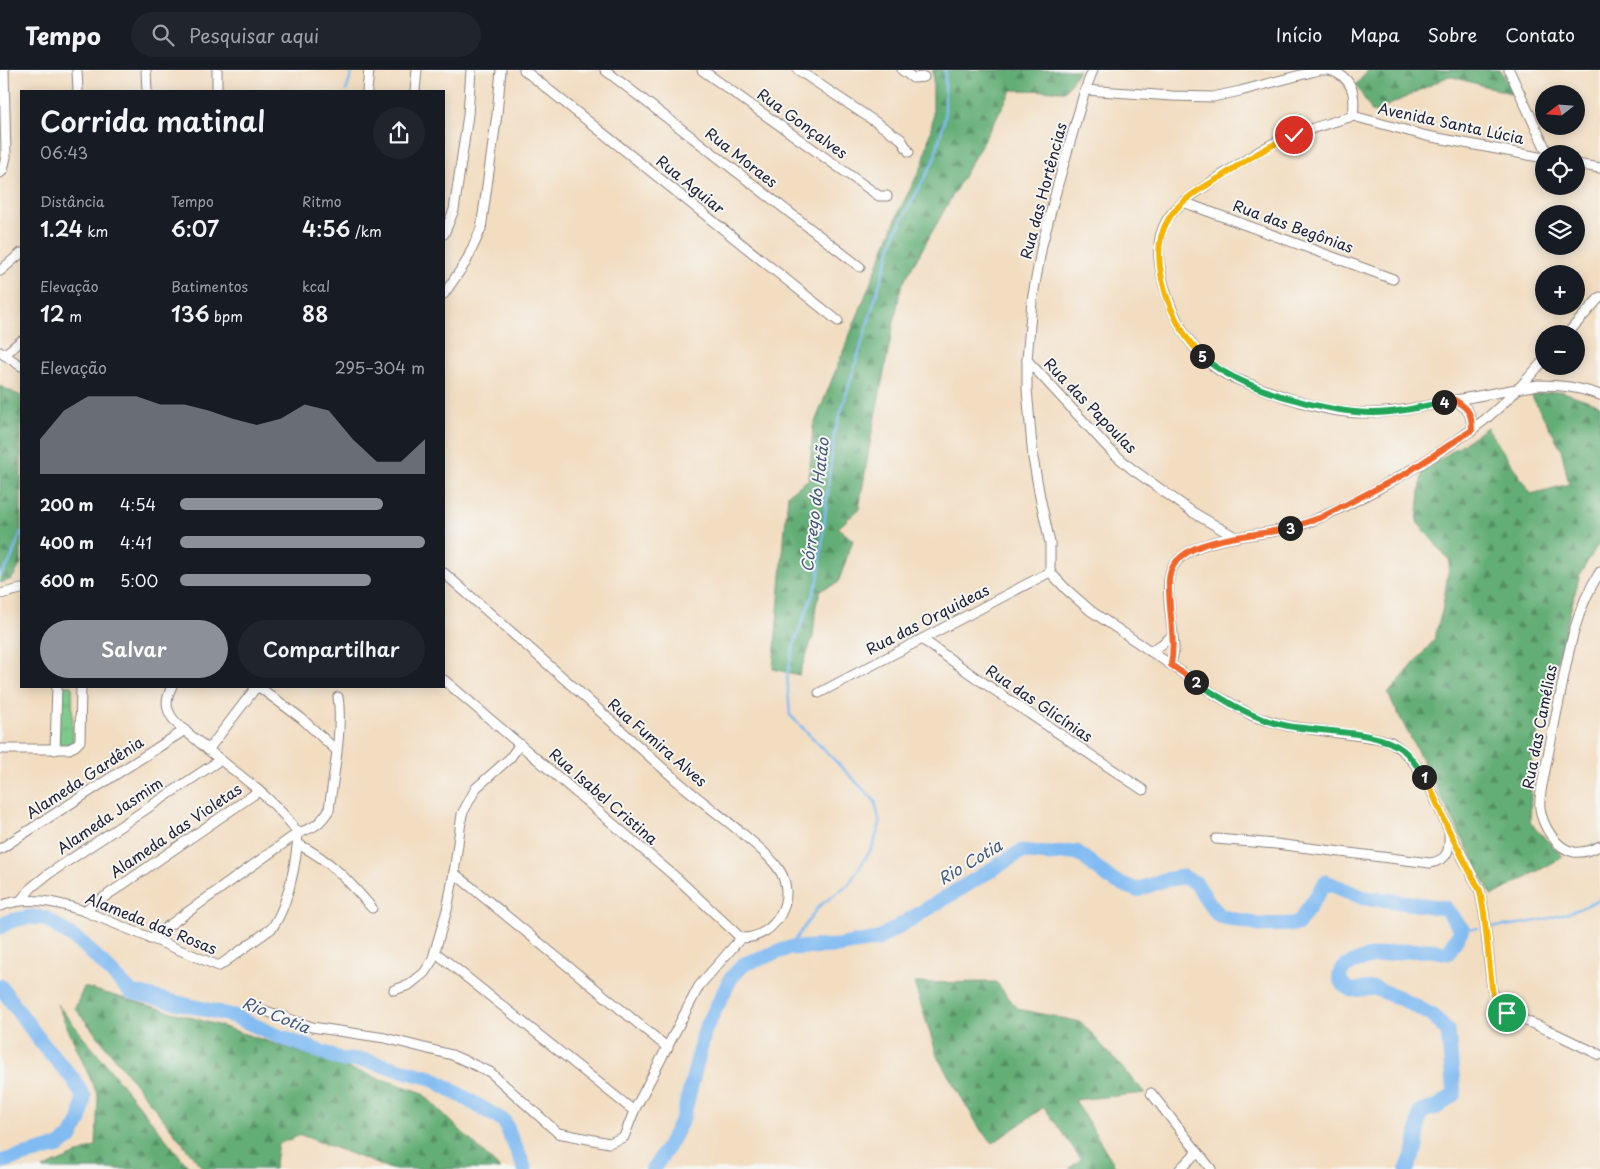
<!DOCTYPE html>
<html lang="pt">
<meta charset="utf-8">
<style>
:root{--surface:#171b24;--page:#20242c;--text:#f1f3f6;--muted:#9ea1a6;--line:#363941;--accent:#8c9099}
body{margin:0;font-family:"Playpen Sans",sans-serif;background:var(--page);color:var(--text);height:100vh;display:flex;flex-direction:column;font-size:19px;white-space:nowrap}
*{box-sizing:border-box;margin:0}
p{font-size:16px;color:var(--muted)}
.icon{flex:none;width:28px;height:28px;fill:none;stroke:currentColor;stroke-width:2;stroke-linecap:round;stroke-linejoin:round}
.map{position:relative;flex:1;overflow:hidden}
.details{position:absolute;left:20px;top:20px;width:425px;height:598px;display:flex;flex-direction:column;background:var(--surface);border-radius:0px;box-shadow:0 2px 12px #0003}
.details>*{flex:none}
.needle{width:32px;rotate:253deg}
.controls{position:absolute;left:1535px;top:15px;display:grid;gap:10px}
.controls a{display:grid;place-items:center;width:50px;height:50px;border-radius:50%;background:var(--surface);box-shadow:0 2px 12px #0003;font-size:25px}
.pin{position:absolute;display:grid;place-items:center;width:42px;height:42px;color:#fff;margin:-21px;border:2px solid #fff;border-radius:50%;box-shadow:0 1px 5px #0007}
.km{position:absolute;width:25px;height:25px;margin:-12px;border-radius:50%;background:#222;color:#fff;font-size:14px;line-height:25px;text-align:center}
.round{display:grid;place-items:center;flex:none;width:52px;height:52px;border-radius:26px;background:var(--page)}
.head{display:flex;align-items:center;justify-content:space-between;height:85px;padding:0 20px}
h1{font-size:28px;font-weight:600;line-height:38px}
.figures{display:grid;grid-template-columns:repeat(3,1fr);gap:8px;height:85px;padding:5px 20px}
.figures div{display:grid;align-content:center}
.figures b{font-size:21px;font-weight:600}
.figures small{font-size:14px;font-weight:400}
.figures p{font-size:14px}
.chart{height:140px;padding:10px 20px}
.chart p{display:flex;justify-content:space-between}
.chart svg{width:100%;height:90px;margin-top:5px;fill:var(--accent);opacity:.7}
.cta{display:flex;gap:10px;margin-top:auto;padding:10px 20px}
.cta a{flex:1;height:58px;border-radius:30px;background:var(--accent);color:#fff;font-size:20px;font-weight:600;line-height:58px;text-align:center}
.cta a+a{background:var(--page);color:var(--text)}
ul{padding:0 20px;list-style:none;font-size:16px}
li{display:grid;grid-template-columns:80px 60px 1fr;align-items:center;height:38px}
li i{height:12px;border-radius:6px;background:var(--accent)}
header{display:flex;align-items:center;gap:30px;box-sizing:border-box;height:70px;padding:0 25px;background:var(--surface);border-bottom:1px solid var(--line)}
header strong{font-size:24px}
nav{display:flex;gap:28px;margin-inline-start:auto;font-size:18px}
.search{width:350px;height:45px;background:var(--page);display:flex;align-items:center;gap:12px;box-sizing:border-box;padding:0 18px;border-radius:28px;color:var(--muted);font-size:19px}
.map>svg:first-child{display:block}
.forest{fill:url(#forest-firs);stroke:#436858}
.park{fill:url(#park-tufts);stroke:#4e7662}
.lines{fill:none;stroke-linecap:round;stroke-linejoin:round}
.stream{stroke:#81bbf2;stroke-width:2.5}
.river{stroke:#81bbf2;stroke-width:15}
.minor-casing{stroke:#8a807e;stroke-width:11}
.minor{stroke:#fff;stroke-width:9}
.split-1-casing{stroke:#fff;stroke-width:10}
.split-2-casing{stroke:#fff;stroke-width:10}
.split-3-casing{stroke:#fff;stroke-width:10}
.split-4-casing{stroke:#fff;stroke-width:10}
.split-5-casing{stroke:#fff;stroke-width:10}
.split-6-casing{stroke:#fff;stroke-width:10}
.split-1{stroke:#f5b400;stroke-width:6}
.split-2{stroke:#22a559;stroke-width:6}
.split-3{stroke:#f0652b;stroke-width:6}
.split-4{stroke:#f0652b;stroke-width:6}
.split-5{stroke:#22a559;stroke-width:6}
.split-6{stroke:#f5b400;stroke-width:6}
.labels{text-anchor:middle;stroke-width:4;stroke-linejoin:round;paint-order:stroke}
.street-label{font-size:15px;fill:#22223b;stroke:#f6f6f2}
.water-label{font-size:16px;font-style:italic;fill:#43587b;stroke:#f6f6f2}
</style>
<header>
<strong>Tempo</strong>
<div class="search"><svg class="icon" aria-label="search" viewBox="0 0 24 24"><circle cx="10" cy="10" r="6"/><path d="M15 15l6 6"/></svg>Pesquisar aqui</div>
<nav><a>Início</a><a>Mapa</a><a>Sobre</a><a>Contato</a></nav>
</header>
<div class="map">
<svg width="1600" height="1099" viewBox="0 0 1600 1099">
<defs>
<pattern id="forest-firs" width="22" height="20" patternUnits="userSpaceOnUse" patternTransform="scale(1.25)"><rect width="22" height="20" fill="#64ae76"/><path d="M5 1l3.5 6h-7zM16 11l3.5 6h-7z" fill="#528d62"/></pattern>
<pattern id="park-tufts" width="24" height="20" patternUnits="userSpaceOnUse" patternTransform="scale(1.25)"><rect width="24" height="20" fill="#7bca8a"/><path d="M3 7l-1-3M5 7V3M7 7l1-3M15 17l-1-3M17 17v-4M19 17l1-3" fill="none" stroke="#6aad78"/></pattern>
</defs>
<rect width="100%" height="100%" fill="#f6f6f2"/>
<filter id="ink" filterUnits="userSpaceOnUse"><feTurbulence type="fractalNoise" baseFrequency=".02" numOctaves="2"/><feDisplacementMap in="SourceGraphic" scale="10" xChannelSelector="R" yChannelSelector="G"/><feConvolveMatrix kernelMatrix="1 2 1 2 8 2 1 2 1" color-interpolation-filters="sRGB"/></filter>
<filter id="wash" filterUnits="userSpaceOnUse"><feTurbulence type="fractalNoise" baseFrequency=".0096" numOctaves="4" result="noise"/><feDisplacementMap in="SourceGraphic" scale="20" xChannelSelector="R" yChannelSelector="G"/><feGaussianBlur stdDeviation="1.12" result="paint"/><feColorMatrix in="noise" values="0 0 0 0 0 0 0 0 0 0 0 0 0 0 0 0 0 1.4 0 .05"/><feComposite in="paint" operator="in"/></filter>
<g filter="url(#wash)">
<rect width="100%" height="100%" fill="#f2ddc1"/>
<g class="forest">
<polygon points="933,0 1079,0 1065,21 1012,20 901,217 870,373 859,439 838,458 853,470 838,513 821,520 816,535 813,567 799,605 773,599 788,424 809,409 813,357 900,139 923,94 933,49"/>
<polygon points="1368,0 1500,0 1517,25 1449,6 1373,43 1356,15"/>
<polygon points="0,316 21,326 21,494 12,509 0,513"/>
<polygon points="1561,321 1600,335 1600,471 1580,504 1532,686 1530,752 1563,787 1492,826 1388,624 1434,570 1442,541 1450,491 1417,452 1422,402 1487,357 1531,424 1569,414 1561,378 1531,325"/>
<polygon points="996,912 1018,939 1081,952 1145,1023 1075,1030 1117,1099 1069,1099 1081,1089 1044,1037 993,1073 982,1062 938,988 914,913"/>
<polygon points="84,917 221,956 421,1022 500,1099 391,1099 301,1065 278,1074 274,1099 203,1099 75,938"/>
<polygon points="57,934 190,1099 42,1099 96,1076 98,1026"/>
</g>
<polygon class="park" points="60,616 72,616 73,674 59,676"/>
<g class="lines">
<g class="stream">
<polyline points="346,21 353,0"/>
<polyline points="0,505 9,494 21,462"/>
<path d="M 1493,857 C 1529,854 1568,847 1600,829"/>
<polyline points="1462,859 1478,858"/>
<polyline points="789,878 819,836 849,814 873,776 880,754 875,731 790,645 787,606 794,574 818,511 834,364 896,161 934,90 945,47 945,0"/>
</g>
<g class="river">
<polyline points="0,857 10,851 30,847 45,848 83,874 131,922 234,946 273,964 343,990 363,990 431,1008 504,1051 525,1099"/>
<polyline points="0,916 41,972 74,1010 84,1028 80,1050 70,1068 59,1076 0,1092"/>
<path d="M 653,1099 L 666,1080 L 683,1048 L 705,960 L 731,908 L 744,894 L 789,878 L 837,876 L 878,869 L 1022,781 L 1047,784 L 1077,782 L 1112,810 L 1137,820 L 1164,810 L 1183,807 L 1196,813 L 1207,830 L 1219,846 L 1259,855 L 1298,854 L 1326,812 L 1364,828 L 1387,830 L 1445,838 L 1462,859 L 1448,883 C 1442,882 1435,880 1429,880 C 1415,879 1324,887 1342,913 C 1343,916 1349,918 1351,920 L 1375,918 L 1402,929 L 1433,946 L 1448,962 L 1454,1024 L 1437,1037 L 1420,1042 L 1416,1077 L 1407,1099"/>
</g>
</g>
</g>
<g filter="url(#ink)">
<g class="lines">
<g class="minor-casing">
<g id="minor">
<polyline points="77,0 78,21"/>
<polyline points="146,0 147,21"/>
<polyline points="217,0 217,21"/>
<polyline points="524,0 838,251"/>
<polyline points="605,0 860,197"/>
<polyline points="702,0 879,126 887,126"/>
<polyline points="798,0 901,69 909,82"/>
<polyline points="902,0 913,8 924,7"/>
<polyline points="1093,0 1085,20 1058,114 1042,175 1032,231 1027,290 1027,319 1033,388 1040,427 1050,473 1050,502 1066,519 1091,541 1214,624 1255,647 1288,656 1376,668 1391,672 1403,681 1416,695 1429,715 1449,761 1480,821 1484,843 1492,919 1496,933 1507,943 1548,960 1600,985"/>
<path d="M 1330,0 C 1353,8 1356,24 1353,46"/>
<polyline points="1509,0 1548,84"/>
<polyline points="1085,20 1172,26 1213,27 1240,21 1319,0 1330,0"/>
<polyline points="367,21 369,0"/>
<polyline points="415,21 417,0"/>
<path d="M 1353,46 C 1326,54 1300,61 1274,73 C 1253,84 1233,98 1213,111 C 1197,122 1178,133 1167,150 C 1155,170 1158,190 1163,212 C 1172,248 1192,285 1225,304 C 1239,311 1255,316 1271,322 C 1290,329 1312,336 1332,340 C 1376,348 1414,338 1456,330 C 1483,325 1510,320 1538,315 C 1561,315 1578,317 1600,325"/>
<polyline points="1353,46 1427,66 1544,88"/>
<polyline points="1576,94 1600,98"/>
<polyline points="0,103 3,100 6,87 4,0"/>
<polyline points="1183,132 1393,209"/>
<polyline points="444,164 454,140 468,45 471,0"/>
<polyline points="0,201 21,183"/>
<polyline points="444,224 466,192 481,159 497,44 501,0"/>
<polyline points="1567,264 1600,227"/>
<polyline points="0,282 21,296"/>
<polyline points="4,285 21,271"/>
<polyline points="1027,290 1111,381 1132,399 1194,443 1235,467"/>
<path d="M 1455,330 C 1469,339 1472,344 1472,361"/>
<path d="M 1600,502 C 1576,538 1569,579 1561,621 C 1555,652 1548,684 1542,715 C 1541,722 1539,731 1540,738 C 1542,755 1556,779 1574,782 C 1584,783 1591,780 1600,776"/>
<path d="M 444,503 C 488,542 533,581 577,620 C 610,650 642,680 675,709 C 697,728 721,746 743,764 C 755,774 769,785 778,798 C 799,827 776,869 741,868"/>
<polyline points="0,524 21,519"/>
<polyline points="922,569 975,607 1143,720"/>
<polyline points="1150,581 1161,575 1172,566"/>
<path d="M 1171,595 C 1172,590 1173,585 1174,580 C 1174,559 1163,515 1172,498 C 1191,464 1265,467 1298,456 C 1325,447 1349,434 1374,421 C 1407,403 1440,383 1470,361 C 1498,341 1522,316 1544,290"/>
<polyline points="444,610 679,810 741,868"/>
<path d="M 172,616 C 168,625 165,633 169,642 C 174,654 189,664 199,672 C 232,701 273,726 298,763"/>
<polyline points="819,623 1050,502"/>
<polyline points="0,679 69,679 75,676 80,671 81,616"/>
<polyline points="55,680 57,616"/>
<polyline points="208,680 254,620 259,617 301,648 336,680"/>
<path d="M 1216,769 L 1276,774 L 1430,793 C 1447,790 1450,782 1449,765"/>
<path d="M 298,774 C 331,791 348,810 372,838"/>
<polyline points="0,779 185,660"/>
<polyline points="454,803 668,978"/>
<polyline points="21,830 32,817 47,805 220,690"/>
<path d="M 0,836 C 28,825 56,832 84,841 L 219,896 L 272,858 C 288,836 297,790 298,763"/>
<polyline points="84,841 259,721"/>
<path d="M 150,869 L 298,763 C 315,757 319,755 329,740 C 333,707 343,658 338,627"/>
<polyline points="435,882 634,1041"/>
<polyline points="394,920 409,915 424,903 432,891 447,840 454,803 462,744 476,718 510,688 520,674"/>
<polyline points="257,938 312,957 385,968 452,985 490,1002 558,1063 609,1073 624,1067 634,1041 699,916 741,868"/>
<polyline points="1151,1023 1211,1099"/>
<polyline points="1180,1099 1197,1082"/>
</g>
</g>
<use href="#minor" class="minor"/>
</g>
</g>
<g class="lines" filter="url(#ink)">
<g class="split-1-casing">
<polyline id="split-1" points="1424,707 1429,715 1449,761 1480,821 1484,843 1493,927 1496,933 1507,943"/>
</g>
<g class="split-2-casing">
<path id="split-2" d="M 1196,612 C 1225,631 1254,650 1288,656 C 1320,662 1378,660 1403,680 C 1412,687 1418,698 1424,707"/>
</g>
<g class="split-3-casing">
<path id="split-3" d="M 1196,612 L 1171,595 C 1176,567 1168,539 1169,511 C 1170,465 1258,467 1290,458"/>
</g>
<g class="split-4-casing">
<path id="split-4" d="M 1290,458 L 1322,447 L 1405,404 L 1472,360 C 1472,344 1469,339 1455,330 L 1444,332"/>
</g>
<g class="split-5-casing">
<path id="split-5" d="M 1202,286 C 1235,318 1328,343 1373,343 C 1397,343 1421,337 1444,332"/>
</g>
<g class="split-6-casing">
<path id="split-6" d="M 1202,286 C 1196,279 1190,273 1185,265 C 1166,236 1148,182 1168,150 C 1179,130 1202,118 1221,107 C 1244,91 1268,76 1294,65"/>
</g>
<use href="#split-1" class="split-1"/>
<use href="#split-2" class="split-2"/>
<use href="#split-3" class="split-3"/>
<use href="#split-4" class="split-4"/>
<use href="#split-5" class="split-5"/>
<use href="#split-6" class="split-6"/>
</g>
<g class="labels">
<g class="street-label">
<text transform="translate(802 54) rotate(36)" y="5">Rua Gonçalves</text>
<text transform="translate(1451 54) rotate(12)" y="5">Avenida Santa Lúcia</text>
<text transform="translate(741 88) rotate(38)" y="5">Rua Moraes</text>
<text transform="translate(690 115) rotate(39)" y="5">Rua Aguiar</text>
<text transform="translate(1044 121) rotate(-75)" y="5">Rua das Hortências</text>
<text transform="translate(1293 157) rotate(20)" y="5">Rua das Begônias</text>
<text transform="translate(1090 336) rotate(46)" y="5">Rua das Papoulas</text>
<text transform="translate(928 550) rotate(-27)" y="5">Rua das Orquideas</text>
<text transform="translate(1039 634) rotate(34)" y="5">Rua das Glicínias</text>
<text transform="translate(1540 657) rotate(-79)" y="5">Rua das Camélias</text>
<text transform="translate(657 673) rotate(41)" y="5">Rua Fumira Alves</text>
<text transform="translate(85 708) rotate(-33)" y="5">Alameda Gardênia</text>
<text transform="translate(603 727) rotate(41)" y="5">Rua Isabel Cristina</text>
<text transform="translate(110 746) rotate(-34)" y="5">Alameda Jasmim</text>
<text transform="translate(176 761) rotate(-34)" y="5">Alameda das Violetas</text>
<text transform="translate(151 854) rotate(22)" y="5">Alameda das Rosas</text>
</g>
<g class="water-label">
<text transform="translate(815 435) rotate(-83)" y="6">Córrego do Hatão</text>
<text transform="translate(970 792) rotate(-31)" y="6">Rio Cotia</text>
<text transform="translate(276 945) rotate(22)" y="6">Rio Cotia</text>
</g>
</g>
</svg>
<div class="controls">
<a><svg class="needle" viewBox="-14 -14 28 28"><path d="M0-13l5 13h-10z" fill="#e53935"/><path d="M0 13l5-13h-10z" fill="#9ea1a6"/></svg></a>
<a><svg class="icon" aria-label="locate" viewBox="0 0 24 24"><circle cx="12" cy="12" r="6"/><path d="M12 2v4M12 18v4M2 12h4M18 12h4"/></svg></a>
<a><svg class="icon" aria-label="layers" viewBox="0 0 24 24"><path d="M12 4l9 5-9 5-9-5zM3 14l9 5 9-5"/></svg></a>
<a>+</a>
<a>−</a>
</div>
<div class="pin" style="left:1507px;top:943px;background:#1e9e55"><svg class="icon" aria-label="arrive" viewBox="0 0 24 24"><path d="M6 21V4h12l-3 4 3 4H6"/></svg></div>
<div class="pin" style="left:1294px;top:65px;background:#d93025"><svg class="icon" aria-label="check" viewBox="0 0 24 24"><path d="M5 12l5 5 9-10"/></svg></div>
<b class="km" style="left:1424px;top:707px">1</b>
<b class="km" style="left:1196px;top:612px">2</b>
<b class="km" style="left:1290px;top:458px">3</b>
<b class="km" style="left:1444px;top:332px">4</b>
<b class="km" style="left:1202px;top:286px">5</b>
<section class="details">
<div class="head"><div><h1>Corrida matinal</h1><p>06:43</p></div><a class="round"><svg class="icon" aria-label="share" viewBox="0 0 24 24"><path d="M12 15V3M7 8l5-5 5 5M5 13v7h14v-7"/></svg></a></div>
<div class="figures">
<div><p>Distância</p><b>1.24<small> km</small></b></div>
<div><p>Tempo</p><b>6:07</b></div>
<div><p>Ritmo</p><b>4:56<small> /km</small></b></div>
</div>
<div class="figures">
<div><p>Elevação</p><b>12<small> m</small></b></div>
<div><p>Batimentos</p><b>136<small> bpm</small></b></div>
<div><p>kcal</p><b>88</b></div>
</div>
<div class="chart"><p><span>Elevação</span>295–304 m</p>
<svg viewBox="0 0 160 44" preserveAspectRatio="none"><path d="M0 44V27L10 13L20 6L30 6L40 6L50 10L60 10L70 13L80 17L90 20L100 17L110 10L120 13L130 27L140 38L150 38L160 27V44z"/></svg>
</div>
<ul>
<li><b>200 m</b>4:54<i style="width:83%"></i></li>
<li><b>400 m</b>4:41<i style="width:100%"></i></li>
<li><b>600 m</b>5:00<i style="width:78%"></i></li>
</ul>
<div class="cta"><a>Salvar</a><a>Compartilhar</a></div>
</section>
</div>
